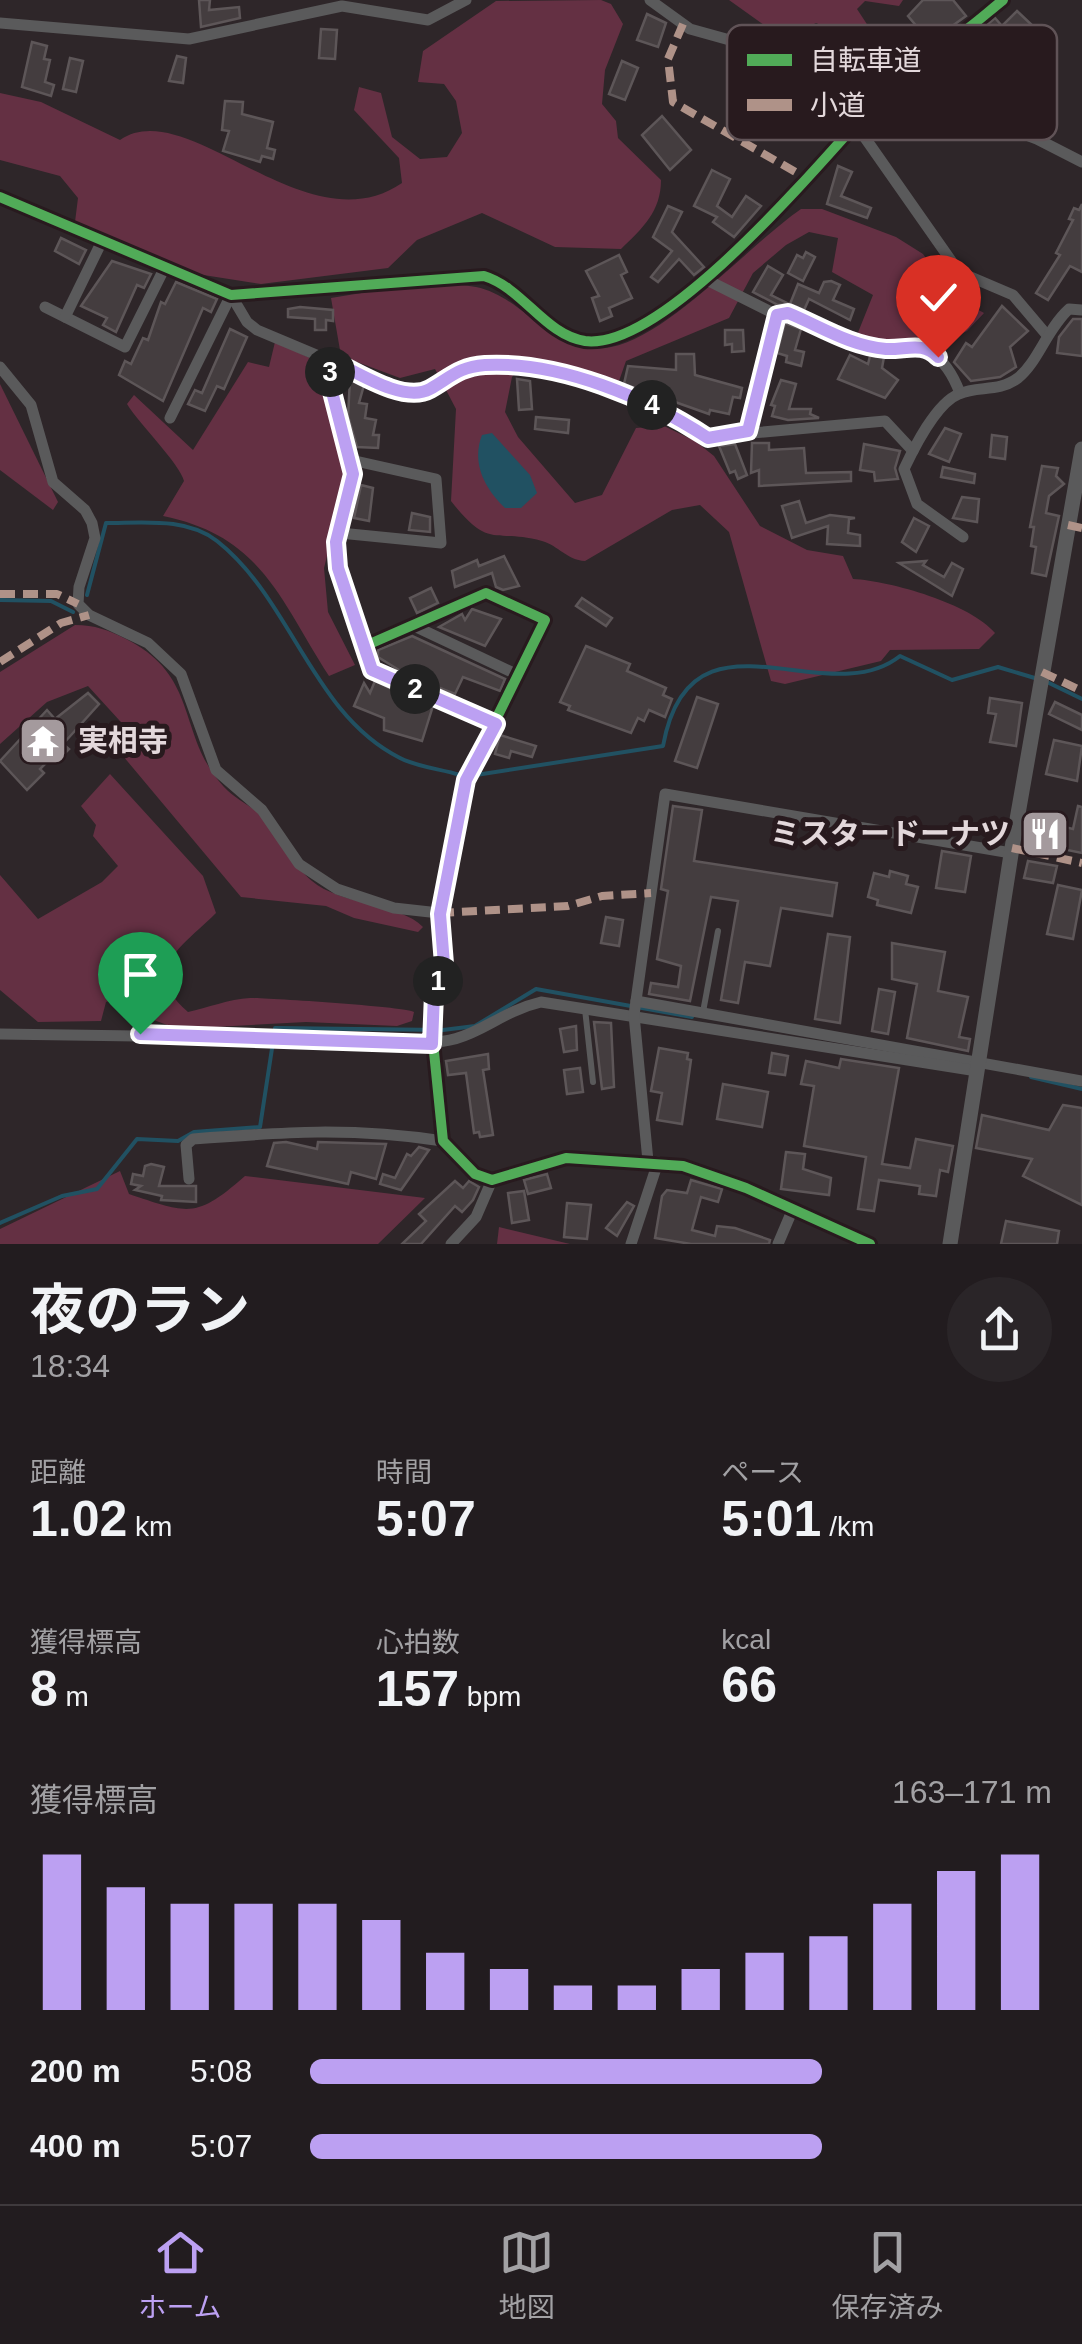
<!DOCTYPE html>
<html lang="ja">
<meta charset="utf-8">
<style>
:root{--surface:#221c1f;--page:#2a2528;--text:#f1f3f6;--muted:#a2a1a4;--line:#3f3a3d;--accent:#bca0f2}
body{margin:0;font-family:Helvetica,"Noto Sans JP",sans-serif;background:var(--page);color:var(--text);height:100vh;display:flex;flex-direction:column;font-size:38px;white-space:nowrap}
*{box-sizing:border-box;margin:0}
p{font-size:32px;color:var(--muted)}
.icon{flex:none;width:55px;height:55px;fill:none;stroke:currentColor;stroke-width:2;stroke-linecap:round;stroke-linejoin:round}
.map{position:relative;height:1244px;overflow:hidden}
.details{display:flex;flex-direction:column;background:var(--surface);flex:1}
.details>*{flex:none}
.pin{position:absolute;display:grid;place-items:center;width:85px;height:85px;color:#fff;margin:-102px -42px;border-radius:50% 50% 50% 0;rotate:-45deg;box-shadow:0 0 10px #0007}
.pin .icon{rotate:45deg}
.km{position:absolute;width:50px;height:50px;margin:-25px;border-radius:50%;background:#222;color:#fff;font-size:28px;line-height:50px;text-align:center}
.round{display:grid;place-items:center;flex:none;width:105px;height:105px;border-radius:52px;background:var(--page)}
.headline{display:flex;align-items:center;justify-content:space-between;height:170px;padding:0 30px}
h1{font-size:55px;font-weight:700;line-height:75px}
.figures{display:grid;grid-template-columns:repeat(3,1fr);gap:15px;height:170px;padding:10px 30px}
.figures div{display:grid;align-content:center}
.figures b{font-size:50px;font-weight:700}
.figures small{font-size:28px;font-weight:400}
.figures p{font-size:28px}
.chart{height:280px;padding:20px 30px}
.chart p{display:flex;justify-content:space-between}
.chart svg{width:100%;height:180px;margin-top:10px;stroke:var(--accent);stroke-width:6}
ul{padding:0 30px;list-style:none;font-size:32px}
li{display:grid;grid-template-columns:160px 120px 1fr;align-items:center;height:75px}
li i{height:25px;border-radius:12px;background:var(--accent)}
.tab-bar{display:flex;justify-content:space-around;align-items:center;height:140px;border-top:2px solid var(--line);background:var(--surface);font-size:28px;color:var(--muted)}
.tab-bar a{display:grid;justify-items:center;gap:5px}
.tab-bar .current{color:var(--accent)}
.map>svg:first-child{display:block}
.green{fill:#643043}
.water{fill:#215162}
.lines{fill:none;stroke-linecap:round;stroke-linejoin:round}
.stream{stroke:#215162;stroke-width:4}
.building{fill:#443d3f;stroke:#5d5658;stroke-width:2.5}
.service{stroke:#5a5a5b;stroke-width:6}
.minor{stroke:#5a5a5b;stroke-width:11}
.tertiary{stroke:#5a5a5b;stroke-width:15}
.quiet{stroke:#af9288;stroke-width:8;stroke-dasharray:15 8;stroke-linecap:butt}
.cycleway-casing{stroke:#281a1e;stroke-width:16}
.cycleway{stroke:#51ab58;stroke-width:10}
.route-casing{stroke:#fff;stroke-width:20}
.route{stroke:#bca0f2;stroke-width:12}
.labels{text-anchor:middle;stroke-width:10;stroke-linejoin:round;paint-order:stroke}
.poi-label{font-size:30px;font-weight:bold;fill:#e3d8db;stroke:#281a1e;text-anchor:start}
.key{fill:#281a1e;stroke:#605357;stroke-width:2.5}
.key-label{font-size:28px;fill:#e3d8db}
</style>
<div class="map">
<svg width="1082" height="1244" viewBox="0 0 1082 1244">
<rect width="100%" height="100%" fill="#2e2629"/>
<g class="green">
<path d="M 601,0 L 611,4 L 623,24 L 605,70 L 602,104 L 616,121 L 618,138 L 661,180 C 661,211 643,228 621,249 L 555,247 L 482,213 L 417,240 L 388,268 L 261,284 L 197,274 L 75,222 L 78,198 L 60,176 L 0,160 L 0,93 L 41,102 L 120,140 C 188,93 306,249 402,183 L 399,158 L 354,110 L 359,87 L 381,93 L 392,137 L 420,159 L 447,157 L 462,133 L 456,101 L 444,84 L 418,82 L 423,51 L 496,1 Z"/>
<polygon points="729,0 903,0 899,6 865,1 857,9 878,41 866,44 816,23 790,36 764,25"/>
<path d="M 801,209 L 822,209 L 896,237 L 923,254 L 952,295 L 984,313 L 967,331 L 938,345 L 878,342 L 857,335 L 873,295 L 832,272 L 838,238 L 809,232 L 786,245 L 753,273 L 729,318 L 626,361 L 619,381 L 527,359 L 512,377 L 505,412 L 518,437 L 575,503 L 602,495 L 636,428 L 664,426 L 695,441 L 714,456 L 760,526 L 807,550 L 843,556 L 853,579 C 891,581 971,604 995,633 L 979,649 L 890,650 L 881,661 L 785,684 L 771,681 L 729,532 L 700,505 L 672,510 L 585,561 C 567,560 559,546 542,541 C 495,528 490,551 451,501 L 456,409 L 435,369 L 400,378 L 341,356 L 331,298 C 378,291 429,279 476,287 C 526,297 554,359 611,347 C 669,336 749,245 801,209 Z"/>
<path d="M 275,342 L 321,363 L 346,481 L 324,568 L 328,612 L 355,665 L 329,676 C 280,600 262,536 163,516 L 184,481 C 180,464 140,425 127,404 L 134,395 L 193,450 L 248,362 L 269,367 Z"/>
<polygon points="0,384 58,502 53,510 0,470"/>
<path d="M 75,625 C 95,625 108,630 126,639 C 201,677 176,735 224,787 C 236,800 254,807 266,819 C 283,837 293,866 312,881 C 340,905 400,903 423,927 L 418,932 L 354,918 L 326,906 L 241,897 L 123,756 L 130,732 L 88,686 L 47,702 L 0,744 L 0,672 Z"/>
<path d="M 110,774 L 203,876 L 216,913 C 183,946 139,970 188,1012 C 207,1008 229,999 250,998 C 269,998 407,1007 414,1012 L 412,1021 L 397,1026 L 306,1022 L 178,1029 L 151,1019 L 126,995 L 106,1002 L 101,1021 L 38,1022 L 0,990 L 0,875 L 38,919 L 102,882 L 118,866 L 93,836 L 96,825 L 81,806 Z"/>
<path d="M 120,1171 L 129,1194 C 189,1214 196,1219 245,1176 L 425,1198 L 378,1244 L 0,1244 L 0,1229 Z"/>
<polygon points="499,1227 570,1244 497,1244"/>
</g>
<path class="water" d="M 492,433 L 530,475 L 537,493 L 521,508 L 505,508 C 485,489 471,463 482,435 Z"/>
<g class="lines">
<g class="stream">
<path d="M 87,595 L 106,523 C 142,523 187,517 217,541 C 292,600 312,714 400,758 C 417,767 441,769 460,775"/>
<polyline points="0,600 51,601 73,612"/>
<polyline points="1047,682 1082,699"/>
<path d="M 476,775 L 663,746 C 690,596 826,715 900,656 L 952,680 L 998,667 L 1038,679"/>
<polyline points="275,1033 275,1028 443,1030 475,1026 536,989 692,1017"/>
<polyline points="1031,1077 1082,1089"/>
<polyline points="0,1223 62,1196 97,1189 137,1139 178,1141 194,1132 260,1127 273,1042"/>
</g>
</g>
<g class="building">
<polygon points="199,0 210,0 209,10 239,7 240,18 201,27"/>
<polygon points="923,0 953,0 966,16 930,42 908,16"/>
<polygon points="1017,11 1034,27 1020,41 1032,54 1003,81 986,62 976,73 972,69 958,86 983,101 979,107 952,93 949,96 924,76 918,85 909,81 918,69 962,46 995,18 1002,26"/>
<polygon points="647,14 666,23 658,47 637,40"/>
<polygon points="321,29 337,30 335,59 319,58"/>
<polygon points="32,42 47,46 44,59 50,60 45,82 54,85 51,96 22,87"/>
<polygon points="177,56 186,58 183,83 169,81"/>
<polygon points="70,58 83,61 76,92 63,89"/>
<polygon points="622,61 638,68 625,100 609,94"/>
<polygon points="225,101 243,102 242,114 273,122 267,148 275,150 273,159 262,156 260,162 223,151 229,131 222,130"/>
<polygon points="662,116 691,150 670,170 642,135"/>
<polygon points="838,166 852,172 841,196 871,208 867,218 827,204"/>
<polygon points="712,170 730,179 717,206 732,217 746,196 761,206 734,237 713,222 717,217 694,206"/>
<polygon points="1082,204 1082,272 1070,266 1048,300 1036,293 1060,255 1056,253 1073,220 1069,219 1074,208 1079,210"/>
<polygon points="668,206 682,212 672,232 704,267 694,275 679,259 658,282 651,277 672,251 653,237"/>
<polygon points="61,238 86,250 79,264 55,251"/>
<polygon points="806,252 815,257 803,281 788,273 797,255 803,258"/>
<polygon points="619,255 627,272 621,275 632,298 609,308 612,316 600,321 592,298 599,296 586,271"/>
<polygon points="112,261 151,274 144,288 137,285 116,332 103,325 107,318 81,306"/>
<polygon points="768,266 783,275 771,295 789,304 778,305 753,292"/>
<polygon points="831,281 840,285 833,300 854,309 850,320 809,299 804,310 790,304 798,284 819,293 824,282"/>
<polygon points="176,282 217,299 211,312 203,308 163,401 119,375 125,361 131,364 143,338 148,340 161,302 165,304"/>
<polygon points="1002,306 1028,331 1010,347 1016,367 1000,377 971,381 954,362 966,343 972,347"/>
<polygon points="300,307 333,310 333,321 326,320 326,330 315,330 315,319 288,317 288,309"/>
<polygon points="1073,319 1082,319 1082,356 1057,353 1059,337"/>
<polygon points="785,323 801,329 795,350 804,352 801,366 786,362 787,356 777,353"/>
<polygon points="230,329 247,337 224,389 217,386 205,411 188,404 195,390 202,393"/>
<polygon points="725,330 743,330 744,351 732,352 732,344 725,345"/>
<polygon points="676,354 694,354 695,375 742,388 740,398 733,397 729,414 710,410 709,414 624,384 628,366 676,370"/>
<polygon points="850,355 868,364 870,356 884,357 882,368 898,380 885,398 838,379"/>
<polygon points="350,379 364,385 359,403 367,404 365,418 376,420 373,435 379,435 378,448 357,447 348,416"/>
<polygon points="517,379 530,381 532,409 519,410"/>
<polygon points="781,380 796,384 789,409 811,409 810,414 819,418 788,420 772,416 775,406 771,405"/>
<polygon points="536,417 569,420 568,433 535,429"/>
<polygon points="945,428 961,434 949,462 929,454"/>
<polygon points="992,435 1007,437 1005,459 990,457"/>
<polygon points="752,443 769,443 769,450 804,448 806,473 851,472 851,481 759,486 759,470 751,473"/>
<polygon points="735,444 747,475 738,479 735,471 730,473 719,446"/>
<polygon points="864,444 900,451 895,468 898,479 875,481 874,472 860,470"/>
<polygon points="1042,466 1058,468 1056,476 1064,484 1049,496 1046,513 1059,516 1046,576 1032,573 1036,547 1031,546 1034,527 1030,527"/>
<polygon points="943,467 975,474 974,483 941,477"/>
<polygon points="361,485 373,488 369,521 354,518"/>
<polygon points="962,497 979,499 977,522 953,518"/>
<polygon points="799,501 806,523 830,515 855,518 849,519 848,533 860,535 860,546 827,544 828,526 792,538 782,506"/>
<polygon points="412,513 430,517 430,532 409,530"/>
<polygon points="914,518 929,526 916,552 902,542"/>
<polygon points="504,556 519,586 503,590 496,587 492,573 455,587 452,571 477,560 479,566"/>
<polygon points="926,561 923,565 944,577 952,563 963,569 952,596 899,563"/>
<polygon points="431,588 438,603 417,613 410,598"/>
<polygon points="582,598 612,618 606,626 576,606"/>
<polygon points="472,609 501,619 485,646 439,627 462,614 465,620"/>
<polygon points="412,636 505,679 500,691 463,677 455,694 407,675 378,657 378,650"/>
<polygon points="586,646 630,664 627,671 666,688 663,695 672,699 665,717 649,710 644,721 638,718 631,733 568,710 570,706 560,702"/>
<polygon points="375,681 432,709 422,741 384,730 384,718 354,706 364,683 370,693"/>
<polygon points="88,693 99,704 63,744 69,749 58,760 53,756 40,769 44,773 27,790 0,761 47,710 55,719"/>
<polygon points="697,697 718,704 697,768 675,761"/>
<polygon points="990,698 1022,703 1016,746 990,742 996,714 988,713"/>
<polygon points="1055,702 1082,715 1082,730 1049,714"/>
<polygon points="500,735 536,746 532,757 511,751 509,758 495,754"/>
<polygon points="1054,740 1082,746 1077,781 1046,774"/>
<polygon points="673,806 702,810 694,861 837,883 832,916 781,908 770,966 745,962 738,1003 721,1000 738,901 711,897 690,1001 649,994 651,983 678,987 681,966 657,959 668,891 661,889"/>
<polygon points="1078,806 1082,807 1082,853 1034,843 1039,821 1073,829"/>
<polygon points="942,851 971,856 965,892 936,888"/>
<polygon points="1028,861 1057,866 1053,883 1024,878"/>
<polygon points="890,871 908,876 906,884 918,887 911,913 877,905 878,900 868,897 874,873 889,877"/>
<polygon points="1058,885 1082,890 1073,939 1047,934"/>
<polygon points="606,917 623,920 619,946 601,943"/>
<polygon points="828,934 850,937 840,1023 815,1019"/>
<polygon points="892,943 945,952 938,991 968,997 959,1037 970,1039 968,1051 907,1038 917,984 892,979"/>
<polygon points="879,989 895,992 888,1034 872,1031"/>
<polygon points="594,1022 611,1023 614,1087 602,1089"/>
<polygon points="576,1026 577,1050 564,1052 560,1029"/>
<polygon points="659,1048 688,1053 687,1059 691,1060 682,1124 657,1120 662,1093 651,1091"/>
<polygon points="772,1053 788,1056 785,1075 769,1073"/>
<polygon points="488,1054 489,1069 483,1070 493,1135 480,1137 479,1132 474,1133 466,1073 448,1075 446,1061"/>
<polygon points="841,1059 899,1068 882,1164 910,1168 916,1139 953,1146 948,1172 940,1170 936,1196 919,1194 920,1186 879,1180 874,1211 858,1209 866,1157 804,1146 814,1086 801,1084 806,1061 839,1068"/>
<polygon points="580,1068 583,1092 567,1094 564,1070"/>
<polygon points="723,1084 768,1092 762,1127 717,1119"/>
<polygon points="1063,1105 1082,1108 1082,1205 1023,1176 1032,1159 976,1148 982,1115 1049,1130"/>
<polygon points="286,1142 317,1149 318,1142 386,1144 376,1179 351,1172 348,1184 267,1166 274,1143"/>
<polygon points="419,1147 429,1150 401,1190 380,1184 383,1174 395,1178 407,1154 411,1156"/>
<polygon points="786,1152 805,1154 803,1169 831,1178 829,1195 781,1189"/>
<polygon points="151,1164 164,1167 159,1186 196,1186 196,1202 161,1200 162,1196 135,1190 141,1186 131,1184 133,1174 143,1176 145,1166"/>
<polygon points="547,1174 551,1188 528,1194 524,1180"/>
<polygon points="691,1180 722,1189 718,1202 701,1197 692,1230 715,1236 717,1226 735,1228 770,1240 769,1244 691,1244 655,1238 662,1196 667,1190 687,1193"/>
<polygon points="455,1181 463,1188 469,1181 479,1187 473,1200 462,1212 455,1206 421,1244 402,1244 426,1221 419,1214"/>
<polygon points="524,1191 529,1220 512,1223 508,1193"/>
<polygon points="627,1202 634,1206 617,1236 606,1228"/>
<polygon points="567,1203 591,1205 587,1239 564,1237"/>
<polygon points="1006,1221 1059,1231 1057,1244 1001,1244"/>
</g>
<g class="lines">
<g class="service">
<polyline points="585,1009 593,1082"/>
<polyline points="703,1012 718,931"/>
</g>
<g class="minor">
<polyline points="650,0 690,29 892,85 1037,139 1082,162"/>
<polyline points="0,23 189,39 342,6 428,20 466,0"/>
<polyline points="856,125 959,272 1013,295 1046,334"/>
<path d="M 0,197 L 231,295 L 484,276 C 523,288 545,335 585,341 C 672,352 849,127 909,65 C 918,56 931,53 942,46 C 964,34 983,16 1003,0"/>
<polyline points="703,278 777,315 748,431"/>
<polyline points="231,295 247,322 257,330 395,388 429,390 445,375 488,365 583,379 634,401 662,407 708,437 885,421 913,451"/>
<polyline points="45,307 125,347 166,265"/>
<path d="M 777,315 L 788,313 C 810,322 830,335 852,342 C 903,360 934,326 960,393"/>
<polyline points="65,317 103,239"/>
<polyline points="329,359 331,388 351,460"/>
<polyline points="0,367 31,405 53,482 85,510 92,523 95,538 79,587 78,604 89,615 148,643 181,674 216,770 262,810 299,864 337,889 394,908 439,913"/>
<polyline points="170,418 231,295"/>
<path d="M 340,533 L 352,492 L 351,460 L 436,479 L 441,543 L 340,533 C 324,565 353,616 365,646"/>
<path d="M 963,537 L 917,504 L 904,469 C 914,448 936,403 959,394 C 978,385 998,393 1018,378 C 1038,362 1047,329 1069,309 L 1082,310"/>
<polyline points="412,625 518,675"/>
<polyline points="497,724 372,670 365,646 486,593 545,620 466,780 439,913 444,964 431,1022 443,1141 475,1174 492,1180 566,1158 683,1166 746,1188 870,1244"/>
<polyline points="636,1001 1082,1081"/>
<path d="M 0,1034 L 406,1040 C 472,1051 487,1015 541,1002 L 977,1071"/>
<polyline points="648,1161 634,1015 665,794 1011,853"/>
<path d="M 189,1179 L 186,1145 L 193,1139 C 284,1132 351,1127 443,1141"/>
<polyline points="451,1244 476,1217 492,1180"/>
<polyline points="631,1244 658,1162"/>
<polyline points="778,1244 792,1211"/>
</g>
<polyline class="tertiary" points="950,1244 1012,848 1082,449"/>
<g class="quiet">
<polyline points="683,24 668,59 673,102 806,178"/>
<polyline points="1068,525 1082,528"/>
<polyline points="0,594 57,594 78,604"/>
<polyline points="0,662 61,623 89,615"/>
<polyline points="1042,672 1082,691"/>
<polyline points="1012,848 1082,863"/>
<polyline points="439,913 568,906 602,896 651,893"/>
</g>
<g class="cycleway-casing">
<g id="cycleway">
<path d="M 0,197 L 231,295 L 484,276 C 523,288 545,335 585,341 C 672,352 849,127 909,65 C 918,56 931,53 942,46 C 964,34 983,16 1003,0"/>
<polyline points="497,724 372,670 365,646 486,593 545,620 466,780 439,913 444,964 431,1022 443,1141 475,1174 492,1180 566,1158 683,1166 746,1188 870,1244"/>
</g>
</g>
<use href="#cycleway" class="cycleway"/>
</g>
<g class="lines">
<g class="route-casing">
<path id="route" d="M 140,1034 L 432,1044 L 434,994 L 444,964 L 440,914 L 466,780 L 496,724 L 372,670 L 338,568 L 336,542 L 353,474 L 331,388 L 329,359 C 354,370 403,404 430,389 C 451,377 459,367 485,365 C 560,361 647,398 708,438 L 748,431 L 777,315 L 788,313 C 820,326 850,346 886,349 C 906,350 923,341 938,357"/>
</g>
<use href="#route" class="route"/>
</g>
<defs>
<g id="temple-square" transform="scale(2.5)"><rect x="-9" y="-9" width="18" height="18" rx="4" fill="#a49a9d" stroke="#281a1e"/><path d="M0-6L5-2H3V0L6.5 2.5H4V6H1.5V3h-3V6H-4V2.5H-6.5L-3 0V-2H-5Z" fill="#fff"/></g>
<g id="restaurant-square" transform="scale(2.5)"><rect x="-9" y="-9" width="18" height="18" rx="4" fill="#a49a9d" stroke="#281a1e"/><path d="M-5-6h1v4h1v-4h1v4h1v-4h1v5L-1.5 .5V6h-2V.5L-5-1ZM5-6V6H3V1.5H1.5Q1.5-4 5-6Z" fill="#fff"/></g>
</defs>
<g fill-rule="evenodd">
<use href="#temple-square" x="43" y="741"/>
<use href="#restaurant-square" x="1045" y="834"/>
</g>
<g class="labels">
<g class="poi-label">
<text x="78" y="751">実相寺</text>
<text x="1010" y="844" text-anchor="end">ミスタードーナツ</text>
</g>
</g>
<rect x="727" y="25" width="330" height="115" rx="15" class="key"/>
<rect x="747" y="54" width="45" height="12" fill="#51ab58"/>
<rect x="747" y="99" width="45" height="12" fill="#af9288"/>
<g class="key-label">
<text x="810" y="70">自転車道</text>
<text x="810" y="115">小道</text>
</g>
</svg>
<div class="pin" style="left:140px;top:1034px;background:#1e9e55"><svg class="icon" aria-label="arrive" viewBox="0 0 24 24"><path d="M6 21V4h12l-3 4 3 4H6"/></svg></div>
<div class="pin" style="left:938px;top:357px;background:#d93025"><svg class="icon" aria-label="check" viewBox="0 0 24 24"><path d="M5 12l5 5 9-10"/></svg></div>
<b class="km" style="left:438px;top:981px">1</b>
<b class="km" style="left:415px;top:689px">2</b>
<b class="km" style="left:330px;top:372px">3</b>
<b class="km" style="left:652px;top:405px">4</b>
</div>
<section class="details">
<div class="headline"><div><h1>夜のラン</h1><p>18:34</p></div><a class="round"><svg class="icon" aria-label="share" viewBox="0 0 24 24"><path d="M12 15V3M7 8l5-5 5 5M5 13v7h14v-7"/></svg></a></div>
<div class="figures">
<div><p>距離</p><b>1.02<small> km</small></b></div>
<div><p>時間</p><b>5:07</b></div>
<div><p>ペース</p><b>5:01<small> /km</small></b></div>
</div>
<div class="figures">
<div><p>獲得標高</p><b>8<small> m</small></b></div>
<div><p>心拍数</p><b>157<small> bpm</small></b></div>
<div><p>kcal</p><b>66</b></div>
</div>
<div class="chart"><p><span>獲得標高</span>163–171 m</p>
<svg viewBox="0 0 160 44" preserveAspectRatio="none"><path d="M5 44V6M15 44V14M25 44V18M35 44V18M45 44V18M55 44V22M65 44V30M75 44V34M85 44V38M95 44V38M105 44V34M115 44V30M125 44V26M135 44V18M145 44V10M155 44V6"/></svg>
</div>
<ul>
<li><b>200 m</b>5:08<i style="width:69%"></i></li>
<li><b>400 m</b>5:07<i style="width:69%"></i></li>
</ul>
</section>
<nav class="tab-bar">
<a class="current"><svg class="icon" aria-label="home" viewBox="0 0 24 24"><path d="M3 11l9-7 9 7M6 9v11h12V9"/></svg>ホーム</a>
<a><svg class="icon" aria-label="map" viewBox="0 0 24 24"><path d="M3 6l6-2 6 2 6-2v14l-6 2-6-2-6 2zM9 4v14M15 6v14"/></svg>地図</a>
<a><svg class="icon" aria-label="saved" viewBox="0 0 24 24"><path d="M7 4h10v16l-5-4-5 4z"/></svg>保存済み</a>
</nav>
